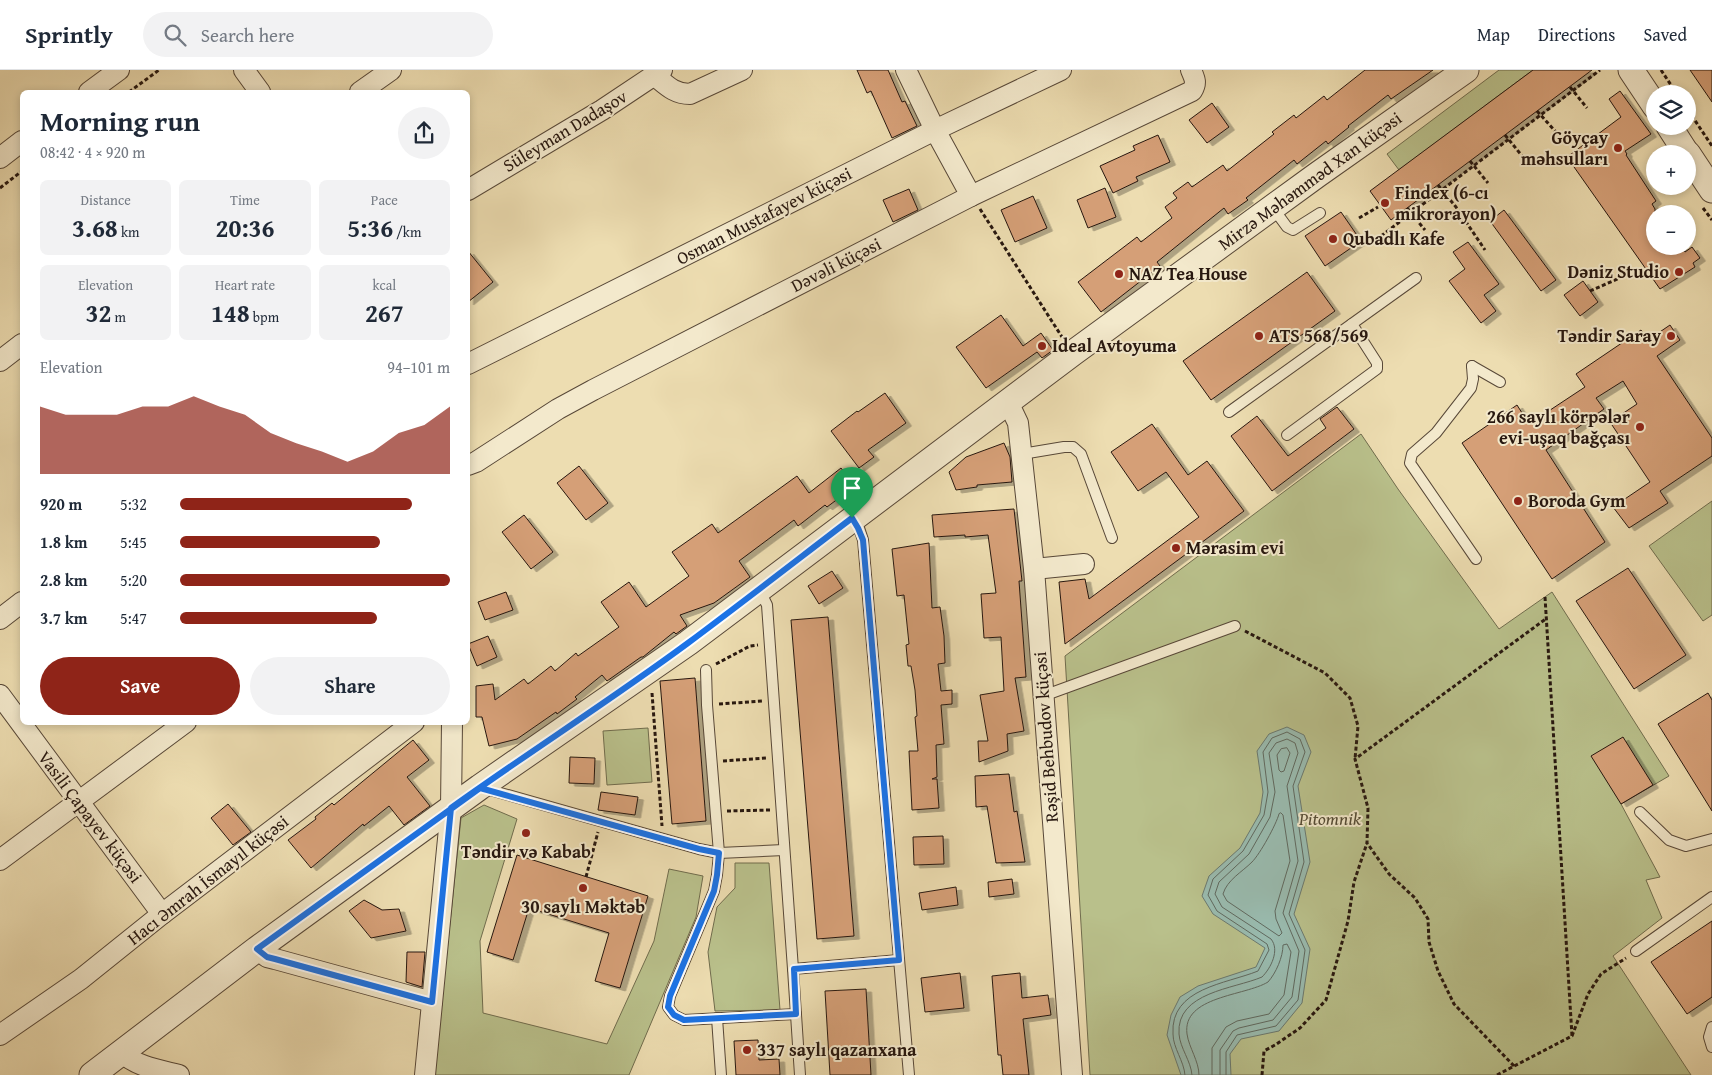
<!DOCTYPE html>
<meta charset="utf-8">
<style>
:root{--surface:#fff;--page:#f2f2f3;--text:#1f2937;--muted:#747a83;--line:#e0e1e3;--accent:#8f2418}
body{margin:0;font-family:"Gentium Book Plus",serif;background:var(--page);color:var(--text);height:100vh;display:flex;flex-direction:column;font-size:19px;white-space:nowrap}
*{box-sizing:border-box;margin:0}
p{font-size:16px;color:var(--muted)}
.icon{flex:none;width:28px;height:28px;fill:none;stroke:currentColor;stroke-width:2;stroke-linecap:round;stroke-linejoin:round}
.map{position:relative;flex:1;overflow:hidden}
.sheet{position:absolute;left:20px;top:20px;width:450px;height:635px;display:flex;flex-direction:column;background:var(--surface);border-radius:8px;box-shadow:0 2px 8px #0003}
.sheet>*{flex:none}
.tools{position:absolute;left:1646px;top:15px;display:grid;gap:10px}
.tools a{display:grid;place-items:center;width:50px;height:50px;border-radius:50%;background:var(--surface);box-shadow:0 2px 8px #0003;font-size:25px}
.pin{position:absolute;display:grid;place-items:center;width:42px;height:42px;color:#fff;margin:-51px -21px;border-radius:50% 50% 50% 0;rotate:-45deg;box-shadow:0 0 5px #0007}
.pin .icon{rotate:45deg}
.round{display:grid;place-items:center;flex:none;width:52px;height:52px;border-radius:26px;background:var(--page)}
.overview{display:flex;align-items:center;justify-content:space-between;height:85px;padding:0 20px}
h1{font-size:28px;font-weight:700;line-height:38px}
.metrics{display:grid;grid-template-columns:repeat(3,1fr);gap:8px;height:85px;padding:5px 20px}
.metrics div{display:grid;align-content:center;border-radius:8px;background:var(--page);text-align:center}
.metrics b{font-size:25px;font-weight:700}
.metrics small{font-size:14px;font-weight:400}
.metrics p{font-size:14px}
.chart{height:140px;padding:10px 20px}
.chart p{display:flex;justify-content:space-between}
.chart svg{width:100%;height:90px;margin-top:5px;fill:var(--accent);opacity:.7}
.action{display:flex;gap:10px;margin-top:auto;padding:10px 20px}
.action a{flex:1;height:58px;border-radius:30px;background:var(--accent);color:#fff;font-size:20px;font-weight:700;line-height:58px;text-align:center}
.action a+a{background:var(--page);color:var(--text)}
ul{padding:0 20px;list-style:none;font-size:16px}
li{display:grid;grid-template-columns:80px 60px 1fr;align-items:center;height:38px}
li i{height:12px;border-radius:6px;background:var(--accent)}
header{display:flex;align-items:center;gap:30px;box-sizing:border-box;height:70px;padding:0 25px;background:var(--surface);border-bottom:1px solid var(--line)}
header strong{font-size:24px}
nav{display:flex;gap:28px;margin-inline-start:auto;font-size:18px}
.search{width:350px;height:45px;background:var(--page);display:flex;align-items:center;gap:12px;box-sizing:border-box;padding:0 18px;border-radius:28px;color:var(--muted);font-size:19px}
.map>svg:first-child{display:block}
.green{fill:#b9c08b;stroke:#706c4d}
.water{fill:#99bbaf;stroke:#6b796f}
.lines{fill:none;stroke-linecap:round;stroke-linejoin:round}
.shore{stroke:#60695f;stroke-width:1}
.building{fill:#d59f77;stroke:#27170f;filter:url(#shadow)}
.service-casing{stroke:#584838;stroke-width:12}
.minor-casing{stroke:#584838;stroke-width:22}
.tertiary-casing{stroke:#584838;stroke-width:27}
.path{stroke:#27170f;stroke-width:3;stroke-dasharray:4 2.5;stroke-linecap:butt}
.service{stroke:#f3e9cc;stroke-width:10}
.minor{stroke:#f3e9cc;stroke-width:20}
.tertiary{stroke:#f3e9cc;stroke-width:25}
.route-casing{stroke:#fff;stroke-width:10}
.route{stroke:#1a73e8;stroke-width:6}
.poi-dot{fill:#8f2418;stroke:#f3e9cc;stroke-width:2}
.labels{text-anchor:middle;stroke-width:4;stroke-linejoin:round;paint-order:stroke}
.street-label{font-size:18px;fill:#27170f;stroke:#f3e9cc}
.poi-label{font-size:18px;font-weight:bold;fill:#27170f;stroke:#f3e9cc;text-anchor:start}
.park-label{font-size:18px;font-style:italic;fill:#534a34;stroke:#f3e9cc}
</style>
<header>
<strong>Sprintly</strong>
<div class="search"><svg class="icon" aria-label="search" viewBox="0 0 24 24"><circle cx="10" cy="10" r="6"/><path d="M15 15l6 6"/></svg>Search here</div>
<nav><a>Map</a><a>Directions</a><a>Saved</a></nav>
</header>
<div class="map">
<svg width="1712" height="1005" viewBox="0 0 1712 1005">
<defs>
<filter id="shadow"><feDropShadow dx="5.5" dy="3" stdDeviation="0" flood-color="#0004"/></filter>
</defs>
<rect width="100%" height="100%" fill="#edddb1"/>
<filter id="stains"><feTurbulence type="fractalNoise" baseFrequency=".004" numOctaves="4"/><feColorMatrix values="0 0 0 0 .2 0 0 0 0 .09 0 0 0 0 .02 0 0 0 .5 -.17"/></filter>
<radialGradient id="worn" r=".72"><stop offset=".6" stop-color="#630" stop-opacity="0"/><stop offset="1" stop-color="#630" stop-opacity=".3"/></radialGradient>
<g class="green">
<polygon points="1499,0 1533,0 1399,100 1387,84"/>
<polygon points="1361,364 1398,419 1499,559 1552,522 1669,706 1621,734 1660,807 1646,810 1662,848 1613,886 1691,1005 1090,1005 1065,586"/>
<polygon points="1712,431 1712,545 1703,551 1649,476"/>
<polygon points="648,658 652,712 607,715 603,661"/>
<polygon points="484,735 517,749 480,871 483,943 607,974 654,871 669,799 703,806 696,847 629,1005 434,1005 461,748"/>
<polygon points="735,793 769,793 780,940 715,941 708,882 717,837 735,818"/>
</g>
<polygon class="water" points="1287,657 1304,665 1311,682 1298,716 1310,792 1294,844 1310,879 1302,933 1279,961 1241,969 1230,984 1231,1005 1181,1005 1167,965 1171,945 1180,927 1198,916 1256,897 1265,878 1213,844 1202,826 1209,806 1240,778 1260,743 1263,722 1257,681 1269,664"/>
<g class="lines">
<g class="shore">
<polygon points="1287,678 1290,683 1284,701 1281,702 1279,700 1277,685 1281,679"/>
<path d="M 1281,743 L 1283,745 L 1290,791 L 1275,841 L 1276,849 L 1282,863 L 1279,866 L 1227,831 L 1223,824 C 1227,810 1242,802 1252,792 C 1260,784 1276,755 1279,744 Z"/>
<path d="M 1185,1005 C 1184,991 1173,978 1173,964 C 1170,918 1226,914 1258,901 L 1269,880 L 1267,874 L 1217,841 L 1208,825 L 1213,809 L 1243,781 L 1264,745 L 1268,722 L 1263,682 L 1272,668 L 1287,662 L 1300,669 L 1305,682 L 1293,716 L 1304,792 L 1289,844 L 1305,880 L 1298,930 L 1276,956 L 1237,965 L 1226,982 L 1226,1005"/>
<path d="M 1192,1005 C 1191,991 1180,978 1179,964 C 1176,922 1234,919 1262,907 C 1271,898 1280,880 1271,869 L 1222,837 L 1215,824 L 1219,812 L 1249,784 L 1270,747 L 1275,722 L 1269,683 L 1276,673 L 1287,669 L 1295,673 L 1298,683 L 1287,716 L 1298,791 L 1283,843 L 1299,881 L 1292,927 L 1273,950 L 1239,958 L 1233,961 L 1220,980 L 1220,1005"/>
<path d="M 1199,1005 C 1199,991 1189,978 1187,964 C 1182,926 1245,926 1268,912 C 1276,903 1283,887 1283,875 L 1287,874 L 1291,882 L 1284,925 L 1269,944 L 1237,951 L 1226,957 L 1212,978 L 1212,1005"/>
</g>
</g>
<g class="building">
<polygon points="857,0 888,0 902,32 905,31 917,56 892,68 871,21 867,23"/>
<polygon points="1365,0 1433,0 1391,29 1388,25 1348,56 1349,57 1328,74 1326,71 1297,94 1294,90 1246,128 1248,130 1228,144 1224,138 1157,192 1160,196 1101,242 1078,212 1137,167 1141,172 1172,148 1165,137 1177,128 1173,123 1188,112 1192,117 1223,95 1227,101 1274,64 1272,62 1294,45 1296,48 1324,26 1327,30"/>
<polygon points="1533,0 1592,0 1391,150 1370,121"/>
<polygon points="1690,0 1712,0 1712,32"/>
<polygon points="1620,21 1651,64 1625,81 1627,84 1626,85 1656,131 1652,134 1655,139 1655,176 1681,176 1685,182 1692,177 1700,188 1693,193 1695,197 1660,219 1567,87 1621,47 1609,29"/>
<polygon points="1212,33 1229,57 1207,73 1189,50"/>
<polygon points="1158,65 1170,92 1136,107 1138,111 1113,123 1100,96 1135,80 1133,76"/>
<polygon points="1105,118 1116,147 1088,158 1077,130"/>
<polygon points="909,119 918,140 893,152 883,130"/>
<polygon points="1033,126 1047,158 1015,172 1001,140"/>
<polygon points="1504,140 1556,210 1541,221 1490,151"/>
<polygon points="1341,142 1361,171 1325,196 1305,166"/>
<polygon points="1468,172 1499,214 1484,225 1496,241 1481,253 1449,211 1465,199 1453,182"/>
<polygon points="468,181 493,212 468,232"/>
<polygon points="1307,202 1335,241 1211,330 1183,291"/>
<polygon points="1583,211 1598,232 1580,246 1564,225"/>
<polygon points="1001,245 1023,276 1041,263 1053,280 1042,288 1037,282 986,318 956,277"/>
<polygon points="1670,255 1680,270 1657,286 1712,368 1712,386 1660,421 1668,433 1629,458 1613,437 1650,412 1610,352 1637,334 1623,311 1596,328 1604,339 1546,380 1605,472 1552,509 1462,373 1517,335 1529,354 1585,317 1576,304 1641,260 1648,270"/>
<polygon points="885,323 906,353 868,380 874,387 859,398 831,361 857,341 858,342"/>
<polygon points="1337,337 1354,359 1272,421 1231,366 1257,346 1288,386 1326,358 1320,349"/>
<polygon points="1152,354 1188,405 1207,391 1244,441 1065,574 1059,512 1085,509 1089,529 1199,447 1166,402 1138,421 1111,382"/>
<polygon points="1004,373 1010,387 1012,412 977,415 977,417 956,420 949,402 966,387"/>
<polygon points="579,396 608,433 586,450 557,413"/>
<polygon points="841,398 855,416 827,437 825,435 798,456 794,450 739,491 750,507 714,533 680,545 687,556 676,564 674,562 643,587 641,587 607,611 602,605 575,627 577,629 557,644 556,642 517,669 489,676 482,647 476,647 476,616 493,614 495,630 524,609 528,614 551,596 555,601 576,583 578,586 619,557 601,532 629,512 646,537 689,506 672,482 712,454 718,463 797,406 809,423"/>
<polygon points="1014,439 1022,511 1019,511 1026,607 1015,608 1024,661 1007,664 1008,681 979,692 978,671 988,671 980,625 1004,621 1001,567 984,568 981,524 996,523 988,465 965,467 965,465 934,467 932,445"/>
<polygon points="524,445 553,482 531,499 502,462"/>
<polygon points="929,473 932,538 940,537 944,566 945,593 938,594 941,621 952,620 952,634 941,635 944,674 936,675 937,707 932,709 937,709 939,738 912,740 909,681 918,681 915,647 917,646 915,620 911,596 908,596 906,575 909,574 904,525 897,526 892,479"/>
<polygon points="1628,498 1686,585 1634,619 1576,531"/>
<polygon points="832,501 843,518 819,534 808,516"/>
<polygon points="506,522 513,540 485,550 478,532"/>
<polygon points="828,547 854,866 817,869 791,550"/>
<polygon points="488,566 497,587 477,596 468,574"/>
<polygon points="695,608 706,751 672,754 660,611"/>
<polygon points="1708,623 1712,630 1712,741 1658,654"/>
<polygon points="1623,667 1653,715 1621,734 1591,686"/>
<polygon points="413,670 429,690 407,707 430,736 404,755 389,736 364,756 363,754 311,798 288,770 316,749 315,747 332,733 334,735"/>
<polygon points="570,687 595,688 594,714 569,713"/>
<polygon points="1009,704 1014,742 1017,741 1025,792 996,793 987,736 976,737 975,706"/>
<polygon points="601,722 638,727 635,745 598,740"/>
<polygon points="228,734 251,762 233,775 211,748"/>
<polygon points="943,766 944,794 914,795 913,767"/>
<polygon points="517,785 648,826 620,918 595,911 609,863 529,838 513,890 487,882"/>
<polygon points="1012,809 1014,824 989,827 988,812"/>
<polygon points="956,817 958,835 922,840 919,823"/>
<polygon points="364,830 382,840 399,839 406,861 371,868 349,841"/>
<polygon points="1712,851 1712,927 1687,944 1651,892"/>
<polygon points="407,882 425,882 422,917 406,912"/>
<polygon points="960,903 964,938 925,942 921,908"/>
<polygon points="1020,903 1022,928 1048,925 1051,945 1023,949 1029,1005 1003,1005 1001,985 998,985 992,906"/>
<polygon points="866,919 871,1005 830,1005 825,921"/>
<polygon points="758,970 759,990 779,989 780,1005 736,1005 734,971"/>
</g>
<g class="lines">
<g class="service-casing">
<g id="service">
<polyline points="1273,138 1287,157 1293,160 1320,143"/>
<polyline points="1472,296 1473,309 1471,318 1436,363 1412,384 1410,393 1476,489"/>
<polyline points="1472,296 1500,312"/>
<polyline points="1229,342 1416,208"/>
<polyline points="1287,365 1377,299 1377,293 1352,254"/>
<polyline points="1022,384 1064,377 1073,377 1081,384 1112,468"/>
<polyline points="852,449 859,458 863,470 909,1005"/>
<polyline points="758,520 764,529 767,535 793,899 800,1005"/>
<polyline points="706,600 707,635 719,783 717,805 714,821 670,926 668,937 674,945 684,950 796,944"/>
<polyline points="1043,626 1235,556"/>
<polyline points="483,718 699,779 719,783 784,780"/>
<polyline points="1640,742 1669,770 1686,776 1712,769"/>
<polyline points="1636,881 1712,827"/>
<polyline points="793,899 899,890"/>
<polyline points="717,948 721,1005"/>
<polyline points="1712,957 1709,967 1712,977"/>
</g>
</g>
<g class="minor-casing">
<g id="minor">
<polyline points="244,0 260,22"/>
<polyline points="906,0 935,60 971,126"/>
<path d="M 655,6 C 666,15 674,24 690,24 L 742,0"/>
<polyline points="89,22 119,0"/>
<polyline points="360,22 391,0"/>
<polyline points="0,88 22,71"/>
<polyline points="468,120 602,40 662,0"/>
<polyline points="0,291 22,274"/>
<polyline points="468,294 935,60 1061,0"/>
<polyline points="1008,332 1018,353 1034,499 1072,1005"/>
<path d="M 468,395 L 476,392 L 558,339 L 593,320 L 971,126 L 1192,21 C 1197,13 1195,9 1191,0"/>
<polyline points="1034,499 1084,494"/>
<polyline points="0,549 22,532"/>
<polyline points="0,625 162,844"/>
<polyline points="0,790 186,652"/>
<polyline points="257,879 267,887 275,889 432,932"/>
<polyline points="0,965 81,909 162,844 414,652"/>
<path d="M 121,982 C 137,997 159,1000 179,1005"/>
<polyline points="425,1005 451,738 452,652"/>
</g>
</g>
<g class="tertiary-casing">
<g id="tertiary">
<polyline points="1631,0 1655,36"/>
<polyline points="1669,56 1687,84"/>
<polyline points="1688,84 1712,120"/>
<polyline points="92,1005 257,879 480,717 688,573 1073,283 1317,105 1466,0"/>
</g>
</g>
<g class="path">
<polyline points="1661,0 1677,24"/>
<polyline points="1570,17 1587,38"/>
<polyline points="129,22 159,0"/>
<polyline points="1688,40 1712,76"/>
<polyline points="1537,41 1556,62"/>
<polyline points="1505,65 1523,87"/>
<polyline points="1470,91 1488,113"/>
<polyline points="1438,115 1456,137 1485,180"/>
<polyline points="0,118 22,101"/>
<polyline points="1407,138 1425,160"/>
<polyline points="1703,138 1712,150"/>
<polyline points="980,139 1062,267"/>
<polyline points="1359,148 1378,137"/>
<polyline points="1381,166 1600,0"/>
<polyline points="1590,221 1631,203"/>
<polyline points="1545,527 1572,966"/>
<polyline points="1245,561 1325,603 1350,628 1358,656 1355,689"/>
<polyline points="716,594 750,576 758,575"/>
<polyline points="652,623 662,756"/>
<polyline points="719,634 763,631"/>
<polyline points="723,691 767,688"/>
<polyline points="727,741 770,740"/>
<polyline points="586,807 598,762"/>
<polyline points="1514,996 1454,934 1438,901 1429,872 1428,849 1415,828 1389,804 1367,773 1368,738 1355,689 1547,548"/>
<polyline points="1262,1005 1264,981 1275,975 1300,958 1326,930 1348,851 1354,812 1367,773"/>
<polyline points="1497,1005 1572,966 1588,924 1601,904 1626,888"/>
</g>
<use href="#service" class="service"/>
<use href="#minor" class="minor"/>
<use href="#tertiary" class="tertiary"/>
</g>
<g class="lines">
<g class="route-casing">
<path id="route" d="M 852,448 C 797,490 743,532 688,573 C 611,630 529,682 451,738 L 432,932 L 275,889 L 267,887 L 257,879 C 332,825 406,771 480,718 L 699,779 L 719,783 L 717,805 L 714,821 L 670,926 L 668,937 L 674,945 L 684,950 L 796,944 L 794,899 L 899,890 L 863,470 L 858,458 L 852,448"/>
</g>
<use href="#route" class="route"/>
</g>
<g class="poi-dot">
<circle cx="1618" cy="78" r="5"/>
<circle cx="1385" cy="133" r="5"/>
<circle cx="1333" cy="169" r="5"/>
<circle cx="1679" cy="202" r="5"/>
<circle cx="1119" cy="204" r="5"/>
<circle cx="1259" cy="266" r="5"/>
<circle cx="1671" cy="266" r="5"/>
<circle cx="1042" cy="276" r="5"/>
<circle cx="1640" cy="357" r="5"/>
<circle cx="1518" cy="431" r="5"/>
<circle cx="1176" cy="478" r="5"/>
<circle cx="526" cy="763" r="5"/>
<circle cx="583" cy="818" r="5"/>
<circle cx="747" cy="980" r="5"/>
</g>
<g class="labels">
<g class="street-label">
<text transform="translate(565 61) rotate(-31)" y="6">Süleyman Dadaşov</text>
<text transform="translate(1310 111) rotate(-36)" y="6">Mirzə Məhəmməd Xan küçəsi</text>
<text transform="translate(764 146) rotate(-27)" y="6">Osman Mustafayev küçəsi</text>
<text transform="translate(836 195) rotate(-27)" y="6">Dəvəli küçəsi</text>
<text transform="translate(1046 667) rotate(-94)" y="6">Rəşid Behbudov küçəsi</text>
<text transform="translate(90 747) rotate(53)" y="6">Vasili Çapayev küçəsi</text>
<text transform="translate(208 810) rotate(-38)" y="6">Hacı Əmrah İsmayıl küçəsi</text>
</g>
<g class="poi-label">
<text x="1608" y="74" text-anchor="end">Göyçay<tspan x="1608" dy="21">məhsulları</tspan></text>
<text x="1395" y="129">Findex (6-cı<tspan x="1395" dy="21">mikrorayon)</tspan></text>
<text x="1343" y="175">Qubadlı Kafe</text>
<text x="1669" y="208" text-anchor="end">Dəniz Studio</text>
<text x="1129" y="210">NAZ Tea House</text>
<text x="1269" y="272">ATS 568/569</text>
<text x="1661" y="272" text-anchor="end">Təndir Saray</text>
<text x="1052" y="282">Ideal Avtoyuma</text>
<text x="1630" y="353" text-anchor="end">266 saylı körpələr<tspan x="1630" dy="21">evi-uşaq bağçası</tspan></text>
<text x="1528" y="437">Boroda Gym</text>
<text x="1186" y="484">Mərasim evi</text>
<text x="526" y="788" text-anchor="middle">Təndir və Kabab</text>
<text x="583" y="843" text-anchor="middle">30 saylı Məktəb</text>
<text x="757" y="986">337 saylı qazanxana</text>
</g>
<g class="park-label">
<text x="1330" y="755">Pitomnik</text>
</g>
</g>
<rect width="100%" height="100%" filter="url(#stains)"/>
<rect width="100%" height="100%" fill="url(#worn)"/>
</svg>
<div class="tools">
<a><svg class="icon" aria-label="layers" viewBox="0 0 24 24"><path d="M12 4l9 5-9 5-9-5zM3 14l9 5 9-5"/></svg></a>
<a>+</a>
<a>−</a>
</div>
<div class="pin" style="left:852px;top:448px;background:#1e9e55"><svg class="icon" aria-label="arrive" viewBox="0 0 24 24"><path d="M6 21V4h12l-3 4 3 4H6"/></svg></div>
<section class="sheet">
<div class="overview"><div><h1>Morning run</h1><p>08:42 · 4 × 920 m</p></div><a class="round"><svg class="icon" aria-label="share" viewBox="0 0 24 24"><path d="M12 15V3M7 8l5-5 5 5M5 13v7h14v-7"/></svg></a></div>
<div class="metrics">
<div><p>Distance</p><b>3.68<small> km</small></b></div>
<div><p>Time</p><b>20:36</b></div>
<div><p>Pace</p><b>5:36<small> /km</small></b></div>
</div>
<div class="metrics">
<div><p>Elevation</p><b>32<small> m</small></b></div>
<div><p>Heart rate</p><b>148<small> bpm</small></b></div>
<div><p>kcal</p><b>267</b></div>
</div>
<div class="chart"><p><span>Elevation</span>94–101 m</p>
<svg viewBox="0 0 160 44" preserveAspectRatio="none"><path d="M0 44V11L10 15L20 15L30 15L40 11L50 11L60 6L70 11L80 15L90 24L100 29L110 33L120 38L130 33L140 24L150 20L160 11V44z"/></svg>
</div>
<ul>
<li><b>920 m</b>5:32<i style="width:86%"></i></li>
<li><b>1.8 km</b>5:45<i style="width:74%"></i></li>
<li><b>2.8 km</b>5:20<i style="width:100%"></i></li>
<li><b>3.7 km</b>5:47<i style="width:73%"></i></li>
</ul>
<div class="action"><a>Save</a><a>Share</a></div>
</section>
</div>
